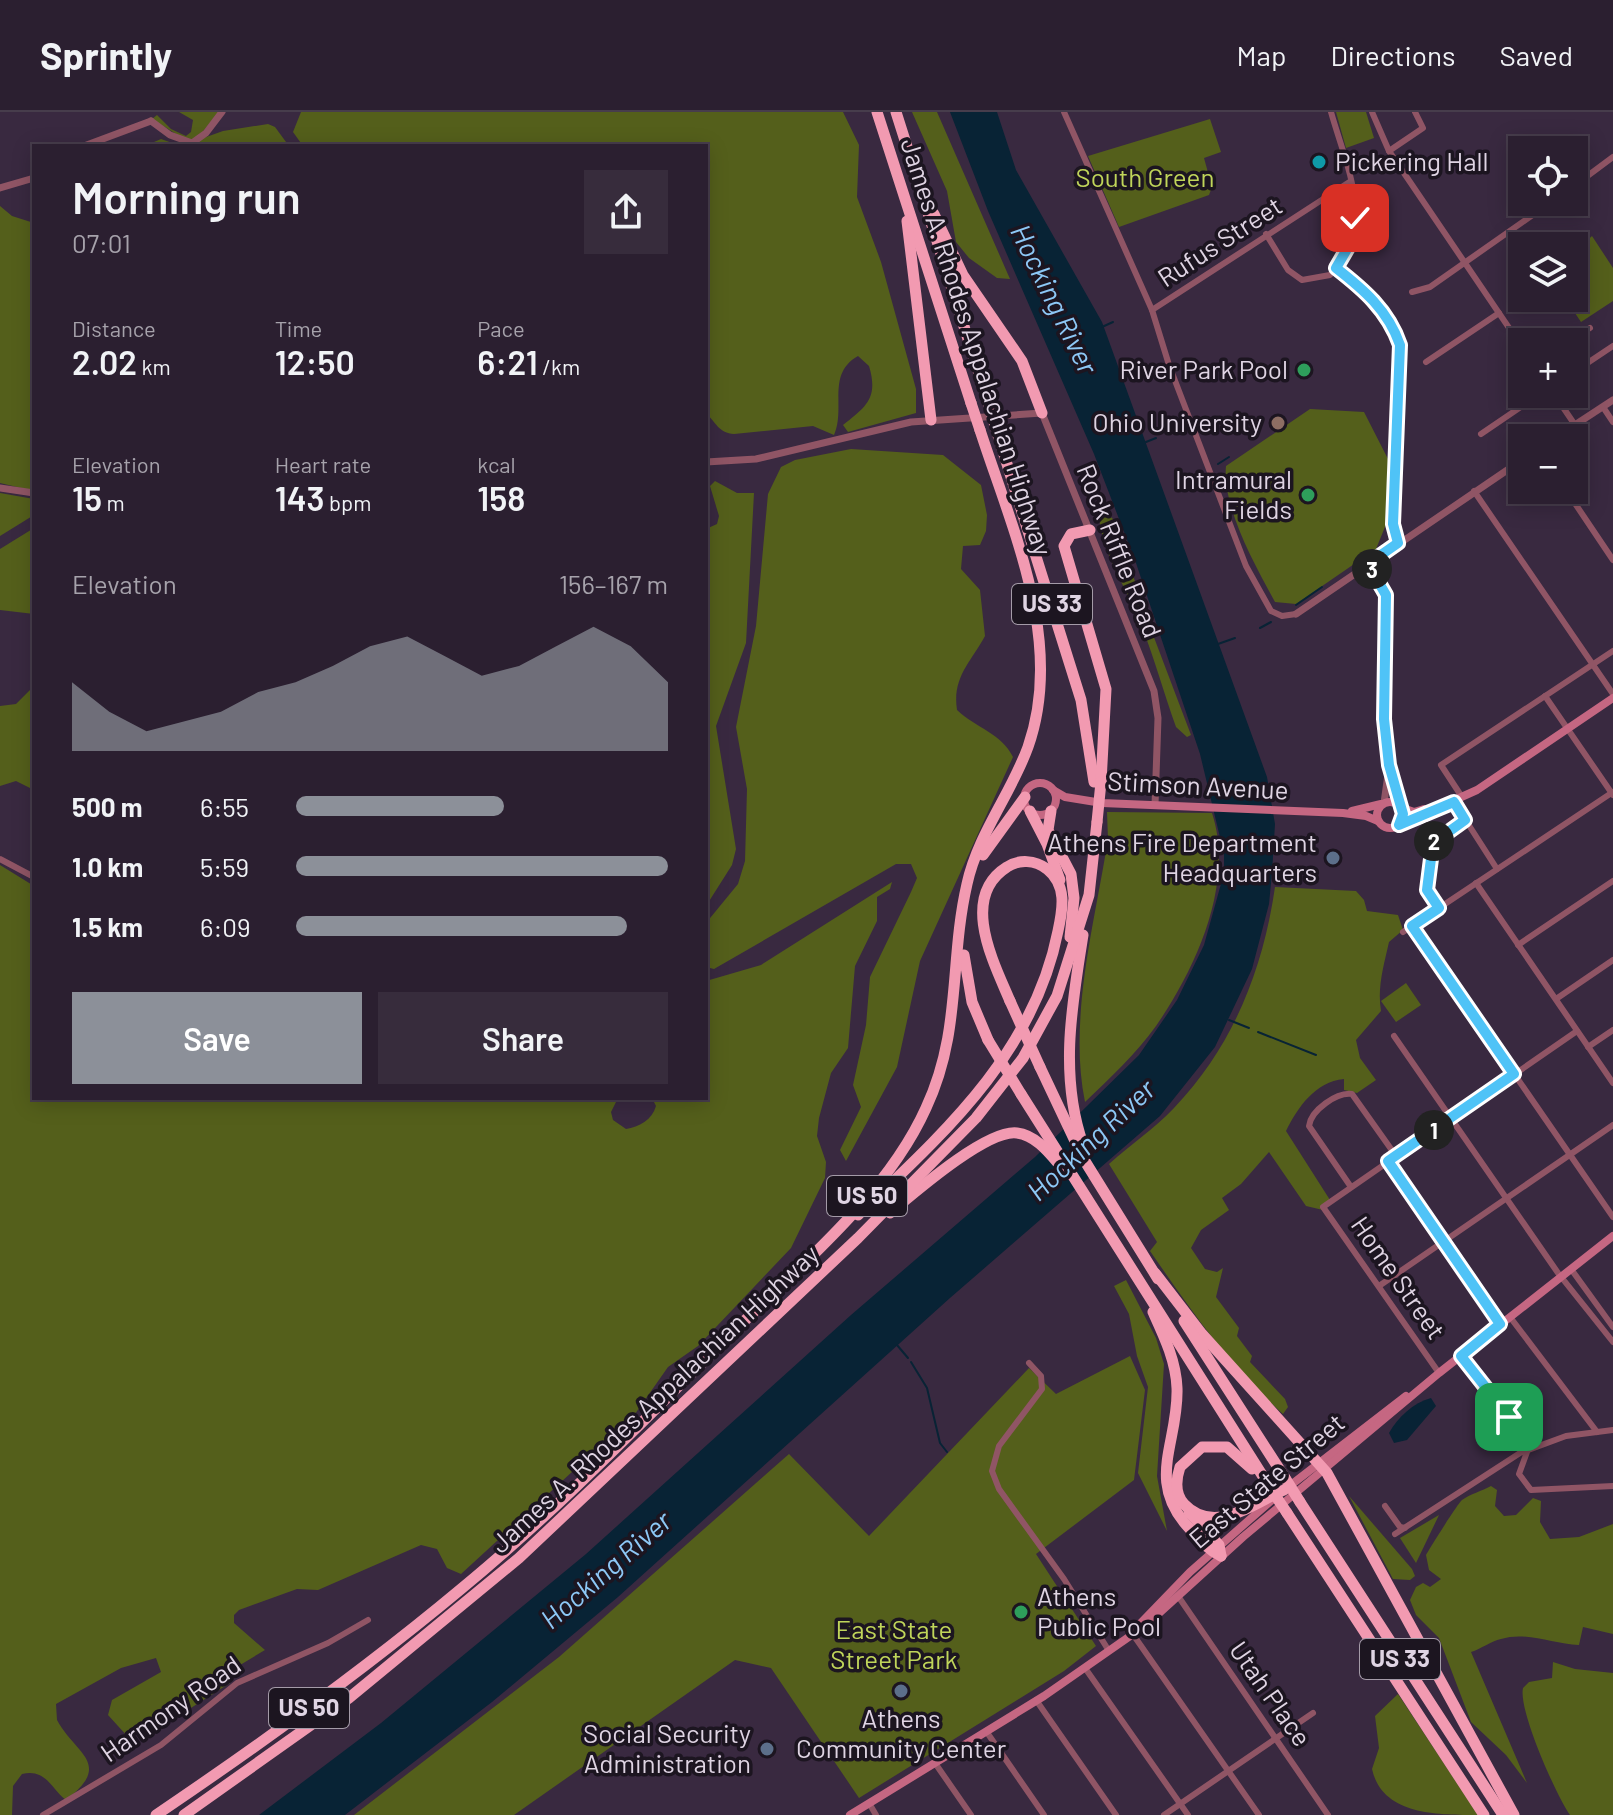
<!DOCTYPE html>
<meta charset="utf-8">
<style>
:root{--surface:#2b1f30;--page:#372c3c;--text:#f1f3f6;--muted:#a6a2ab;--line:#473d4c;--accent:#8c9099}
body{margin:0;font-family:Barlow,sans-serif;background:var(--page);color:var(--text);height:100vh;display:flex;flex-direction:column;font-size:30px;white-space:nowrap}
*{box-sizing:border-box;margin:0}
p{font-size:26px;color:var(--muted)}
.icon{flex:none;width:44px;height:44px;fill:none;stroke:currentColor;stroke-width:2;stroke-linecap:round;stroke-linejoin:round}
.map{position:relative;flex:1;overflow:hidden}
.side{position:absolute;left:32px;top:32px;width:676px;height:956px;display:flex;flex-direction:column;background:var(--surface);border-radius:0px;box-shadow:0 4px 20px #0003,0 0 0 2px var(--line)}
.side>*{flex:none}
.controls{position:absolute;left:1508px;top:24px;display:grid;gap:16px}
.controls a{display:grid;place-items:center;width:80px;height:80px;border-radius:0px;background:var(--surface);box-shadow:0 4px 20px #0003,0 0 0 2px var(--line);font-size:40px}
.pin{position:absolute;display:grid;place-items:center;width:68px;height:68px;color:#fff;margin:-34px;border-radius:16px;box-shadow:0 4px 12px #0006}
.km{position:absolute;width:40px;height:40px;margin:-20px;border-radius:50%;background:#222;color:#fff;font-size:22px;line-height:40px;text-align:center}
.round{display:grid;place-items:center;flex:none;width:84px;height:84px;border-radius:0px;background:var(--page)}
.headline{display:flex;align-items:center;justify-content:space-between;height:136px;padding:0 40px}
h1{font-size:44px;font-weight:600;line-height:60px}
.figures{display:grid;grid-template-columns:repeat(3,1fr);gap:12px;height:136px;padding:8px 40px}
.figures div{display:grid;align-content:center}
.figures b{font-size:34px;font-weight:600}
.figures small{font-size:22px;font-weight:400}
.figures p{font-size:22px}
.chart{height:224px;padding:16px 40px}
.chart p{display:flex;justify-content:space-between}
.chart svg{width:100%;height:144px;margin-top:8px;fill:var(--accent);opacity:.7}
.primary-button{display:flex;gap:16px;margin-top:auto;padding:16px 40px}
.primary-button a{flex:1;height:92px;border-radius:0px;background:var(--accent);color:#fff;font-size:32px;font-weight:600;line-height:92px;text-align:center}
.primary-button a+a{background:var(--page);color:var(--text)}
ul{padding:0 40px;list-style:none;font-size:26px}
li{display:grid;grid-template-columns:128px 96px 1fr;align-items:center;height:60px}
li i{height:20px;border-radius:10px;background:var(--accent)}
header{display:flex;align-items:center;gap:48px;box-sizing:border-box;height:112px;padding:0 40px;background:var(--surface);border-bottom:2px solid var(--line)}
header strong{font-size:38px}
nav{display:flex;gap:44px;margin-inline-start:auto;font-size:28px}
.map>svg:first-child{display:block}
.green{fill:#545f1b}
.water{fill:#082335}
.lines{fill:none;stroke-linecap:round;stroke-linejoin:round}
.stream{stroke:#082335;stroke-width:2}
.minor{stroke:#905565;stroke-width:6}
.tertiary{stroke:#905565;stroke-width:7}
.secondary{stroke:#c56782;stroke-width:8}
.motorway{stroke:#f29ab1;stroke-width:11}
.motorway-bridge{stroke:#f29ab1;stroke-width:11}
.route-casing{stroke:#fff;stroke-width:16}
.route{stroke:#4fc3f7;stroke-width:10}
.culture-dot{fill:#0f9aa8;stroke:#1c1520;stroke-width:3}
.leisure-dot{fill:#2e9e5b;stroke:#1c1520;stroke-width:3}
.education-dot{fill:#8d6e63;stroke:#1c1520;stroke-width:3}
.service-dot{fill:#5c6f8a;stroke:#1c1520;stroke-width:3}
.labels{text-anchor:middle;stroke-width:7;stroke-linejoin:round;paint-order:stroke}
.shield{fill:#1c1520;stroke:#a49ba8;stroke-width:2}
.shield-label{font-size:24px;font-weight:bold;fill:#dfd4e3}
.poi-label{font-size:26px;fill:#dfd4e3;stroke:#1c1520;text-anchor:end}
.park-label{font-size:26px;fill:#c0d55a;stroke:#1c1520}
.street-label{font-size:26px;fill:#dfd4e3;stroke:#1c1520}
.water-label{font-size:28px;font-style:italic;fill:#8dc8f6;stroke:#1c1520}
</style>
<header>
<strong>Sprintly</strong>
<nav><a>Map</a><a>Directions</a><a>Saved</a></nav>
</header>
<div class="map">
<svg width="1613" height="1703" viewBox="0 0 1613 1703">
<rect width="100%" height="100%" fill="#392940"/>
<g class="green">
<polygon points="179,0 219,0 195,29 223,19 268,12 275,15 289,34 106,34 147,33 161,27 178,33 189,30 152,7 157,3 171,17 186,24 191,20 193,8"/>
<path d="M 301,0 L 843,0 L 859,33 L 857,85 L 881,150 L 916,277 L 916,301 L 848,320 L 843,313 C 865,295 879,287 869,254 L 858,244 C 826,262 846,296 834,323 L 813,314 L 734,322 C 719,321 716,311 706,301 L 706,34 L 303,34 L 293,20 Z"/>
<polygon points="912,0 937,0 1010,167 997,166 969,146 956,130 947,79"/>
<polygon points="1336,0 1366,0 1374,26 1346,36"/>
<polygon points="1210,7 1221,40 1204,46 1212,75 1209,83 1119,115 1088,44"/>
<polygon points="0,94 12,104 34,111 34,379 0,371"/>
<polygon points="1592,124 1613,156 1613,189 1581,210 1565,186 1574,186 1574,141"/>
<path d="M 1310,297 L 1364,300 L 1388,347 L 1387,410 L 1376,437 L 1296,492 L 1275,490 C 1255,453 1222,395 1226,354 Z"/>
<path d="M 851,337 L 943,343 L 981,373 L 987,403 L 986,419 L 980,433 L 963,434 L 961,457 L 980,478 L 985,524 C 971,550 952,565 957,598 C 976,616 1001,621 1013,645 L 920,849 L 897,955 L 846,1049 L 840,1038 L 861,995 L 853,973 L 866,913 L 870,865 L 911,780 L 917,766 L 911,752 L 896,752 L 714,857 L 706,855 L 706,811 L 738,772 L 745,749 L 747,677 L 736,615 L 756,514 L 768,382 L 781,355 L 795,348 Z"/>
<polygon points="715,369 737,381 754,381 746,531 716,614 736,737 732,753 706,794 706,417 717,412 719,404 710,374"/>
<polygon points="0,381 34,387 34,403 0,424"/>
<path d="M 1106,400 L 1117,411 L 1144,499 L 1191,623 L 1187,625 L 1176,615 C 1164,582 1155,548 1142,515 C 1128,477 1103,445 1099,405 Z"/>
<polygon points="34,416 34,502 0,498 0,437"/>
<polygon points="34,574 34,678 16,669 0,674 0,594 16,592"/>
<path d="M 1107,700 L 1212,701 C 1235,771 1196,856 1156,914 C 1136,942 1110,966 1085,990 C 1068,907 1095,810 1108,727 Z"/>
<path d="M 0,753 L 34,774 L 34,986 L 618,986 L 611,1000 L 613,1008 L 626,1017 C 639,1015 652,1008 656,994 L 652,986 L 706,986 L 706,869 L 761,853 L 892,770 L 890,777 L 877,785 L 877,809 L 855,854 L 848,936 L 831,961 L 819,1006 L 817,1024 L 826,1050 L 825,1066 L 791,1136 L 698,1234 L 668,1255 L 635,1302 L 461,1462 L 447,1456 L 437,1437 L 421,1433 L 318,1478 L 297,1477 L 239,1498 L 234,1503 L 234,1511 L 265,1538 L 225,1562 L 230,1571 L 158,1617 L 128,1625 L 108,1603 L 112,1588 L 161,1560 L 156,1546 L 121,1556 L 56,1592 L 57,1608 C 75,1642 114,1651 66,1688 C 51,1677 46,1656 22,1662 L 13,1674 L 12,1703 L 0,1703 Z"/>
<path d="M 1275,775 L 1356,779 L 1364,788 L 1367,799 L 1398,803 L 1403,818 L 1389,830 C 1384,853 1377,875 1381,899 L 1356,928 L 1360,946 L 1376,968 L 1357,981 L 1344,978 L 1344,967 C 1315,970 1298,995 1286,1019 L 1330,1088 L 1323,1098 L 1306,1094 L 1269,1040 L 1241,1072 L 1222,1086 L 1229,1098 L 1201,1118 L 1191,1136 L 1205,1157 L 1217,1160 L 1223,1156 L 1216,1185 L 1239,1216 L 1237,1224 L 1252,1244 L 1250,1250 L 1285,1287 L 1288,1295 L 1283,1302 C 1230,1255 1190,1197 1150,1139 L 1157,1130 L 1109,1052 C 1130,1033 1154,1017 1174,996 C 1233,934 1263,858 1275,775 Z"/>
<polygon points="1406,871 1421,893 1396,910 1381,889"/>
<polygon points="1126,1168 1156,1226 1164,1252 1157,1364 1167,1419 1138,1361 1148,1275 1137,1244 1129,1202 1114,1174"/>
<polygon points="1130,1244 1145,1278 1134,1368 1036,1442 1096,1534 1064,1559 859,1686 771,1556 735,1548 514,1703 354,1703 559,1545 789,1342 869,1424 1029,1256 1056,1282"/>
<path d="M 1491,1374 L 1497,1378 L 1495,1394 L 1504,1404 L 1516,1403 L 1533,1386 L 1541,1389 L 1540,1410 L 1550,1427 L 1579,1425 L 1613,1412 L 1613,1522 L 1583,1515 L 1579,1533 C 1553,1532 1526,1519 1501,1527 C 1491,1529 1481,1537 1471,1540 L 1527,1671 L 1506,1643 L 1471,1610 L 1439,1526 L 1416,1503 L 1410,1488 L 1416,1475 L 1423,1471 L 1430,1475 L 1441,1467 L 1429,1458 L 1426,1443 C 1430,1436 1458,1391 1462,1388 C 1470,1382 1482,1379 1491,1374 Z"/>
<polygon points="1349,1384 1412,1457 1415,1464 1410,1468 1393,1467"/>
<polygon points="1439,1403 1416,1451 1400,1426"/>
<path d="M 1553,1550 L 1575,1557 L 1613,1561 L 1613,1703 L 1570,1703 C 1556,1683 1518,1598 1523,1576 L 1529,1570 L 1552,1566 Z"/>
<path d="M 1398,1582 L 1478,1703 C 1437,1703 1382,1703 1372,1657 L 1379,1636 L 1375,1604 Z"/>
</g>
<g class="water">
<polygon points="950,0 997,0 1016,58 1102,210 1267,665 1275,712 1272,761 1269,792 1252,857 1215,935 1160,1004 950,1186 618,1485 492,1590 345,1703 259,1703 381,1611 586,1442 851,1203 1035,1045 1139,943 1177,888 1204,833 1224,761 1224,742 1200,642 1136,451 1094,342 988,99"/>
<path d="M 1431,1286 L 1436,1294 L 1407,1328 L 1394,1331 L 1389,1321 C 1398,1305 1413,1291 1431,1286 Z"/>
</g>
<g class="lines">
<g class="stream">
<polyline points="1102,215 1113,210"/>
<polyline points="1146,330 1156,326"/>
<polyline points="1218,352 1229,345"/>
<polyline points="1296,493 1322,475"/>
<polyline points="1260,516 1271,510"/>
<polyline points="1218,532 1235,526"/>
<polyline points="1229,908 1249,916"/>
<polyline points="1258,920 1316,943"/>
<polyline points="897,1233 908,1246"/>
<polyline points="911,1250 927,1276 940,1331 947,1340"/>
</g>
<g class="minor">
<polyline points="1064,0 1152,198 1169,253 1246,454 1271,499 1282,504 1296,502"/>
<polyline points="1372,0 1389,39 1522,235"/>
<polyline points="1389,39 1423,16 1415,0"/>
<polyline points="1574,74 1613,45"/>
<path d="M 1266,122 L 1288,158 L 1302,168 L 1330,163 C 1377,112 1347,57 1331,0"/>
<polyline points="1336,156 1373,187 1399,230 1393,412 1398,431"/>
<polyline points="1412,180 1430,175 1551,90"/>
<polyline points="1152,198 1351,69"/>
<polyline points="1567,230 1590,216"/>
<polyline points="1426,250 1499,201"/>
<polyline points="1574,260 1613,234"/>
<polyline points="1554,282 1575,313"/>
<polyline points="1603,295 1613,310"/>
<polyline points="1481,322 1540,282"/>
<polyline points="1566,378 1613,448"/>
<polyline points="1474,379 1613,582"/>
<polyline points="1545,584 1613,683"/>
<polyline points="1460,682 1441,653 1613,539"/>
<polyline points="1454,690 1497,757"/>
<polyline points="0,747 34,765"/>
<polyline points="1476,771 1613,971"/>
<polyline points="1439,796 1427,778 1432,732 1465,708"/>
<polyline points="1412,814 1613,1105"/>
<polyline points="1403,820 1613,680"/>
<polyline points="1518,833 1613,769"/>
<polyline points="1556,887 1613,848"/>
<polyline points="1394,924 1558,1161 1613,1230"/>
<polyline points="1588,935 1613,918"/>
<polyline points="1388,1049 1500,1212"/>
<path d="M 1351,1075 L 1309,1014 C 1311,998 1337,980 1352,982 L 1396,1044"/>
<polyline points="1571,1157 1613,1215"/>
<polyline points="1379,1174 1613,1013"/>
<polyline points="1510,1205 1597,1320"/>
<polyline points="1461,1244 1531,1336"/>
<polyline points="1029,1251 1041,1264 1042,1277 999,1334 992,1359 999,1377 1064,1467 1109,1539"/>
<polyline points="1439,1261 1323,1095 1577,919"/>
<polyline points="1527,1340 1519,1362 1531,1378 1613,1374"/>
<polyline points="1385,1394 1400,1415 1405,1416"/>
<polyline points="1395,1422 1520,1341 1566,1324 1613,1318"/>
<polyline points="1178,1484 1328,1703"/>
<polyline points="1132,1521 1259,1703"/>
<polyline points="1085,1556 1188,1703"/>
<polyline points="1036,1588 1116,1703"/>
<polyline points="986,1619 1044,1703"/>
<polyline points="935,1651 971,1703"/>
<polyline points="869,1691 876,1703"/>
<polyline points="43,1703 161,1633 237,1571 328,1531 368,1508"/>
<polyline points="1164,1703 1313,1601"/>
</g>
<g class="tertiary">
<polyline points="151,9 170,23 192,31 206,21 222,0"/>
<polyline points="84,34 151,9"/>
<polyline points="0,76 34,66"/>
<polyline points="1555,326 1613,288"/>
<polyline points="706,350 756,347 911,310 1042,301 1154,579 1158,606 1155,693"/>
<polyline points="0,376 34,381"/>
<polyline points="1368,452 1386,483 1384,607 1399,694"/>
<polyline points="1296,502 1522,348"/>
<polyline points="1384,691 1389,655"/>
</g>
<g class="secondary">
<circle cx="1040" cy="687" r="16"/>
<polyline points="1053,678 1065,685 1102,691 1343,701 1366,704 1378,709"/>
<circle cx="1390" cy="703" r="13"/>
<polyline points="1400,695 1414,700 1424,697"/>
<polyline points="1352,699 1381,692"/>
<polyline points="1399,713 1477,678 1613,586"/>
<polyline points="1287,1376 1406,1284"/>
<polyline points="1135,1517 1190,1460 1273,1387"/>
<polyline points="850,1703 1044,1584 1146,1513 1243,1425 1439,1261 1613,1124"/>
</g>
<g class="motorway">
<polyline points="877,0 971,291"/>
<polyline points="896,0 988,290"/>
<polyline points="934,102 963,163 1022,249 1042,301"/>
<polyline points="907,109 931,308"/>
<polyline points="996,317 1081,588 1094,670"/>
<polyline points="1090,418 1071,422 1064,434 1106,577 1101,670"/>
<polyline points="1030,699 1047,732 1060,768"/>
<polyline points="1051,699 1048,718 1071,762 1074,786 1070,825"/>
<polyline points="983,743 1025,685"/>
<polyline points="964,843 972,890 988,928"/>
<polyline points="1040,955 1083,1046 1158,1167"/>
<polyline points="1021,982 1271,1377"/>
<path d="M 1083,1032 C 1059,964 1072,892 1083,823"/>
<path d="M 890,1101 C 914,1081 987,1017 1017,1021 C 1034,1023 1047,1038 1057,1050"/>
<path d="M 858,1103 C 944,1021 1034,941 1058,819 C 1063,796 1067,773 1047,757 C 1035,748 1019,747 1007,755 C 959,785 994,851 1010,889"/>
<polyline points="1155,1161 1202,1222 1327,1361 1514,1703"/>
<path d="M 1153,1200 C 1164,1224 1176,1249 1177,1276 C 1179,1330 1145,1369 1189,1416 C 1199,1427 1208,1438 1221,1444"/>
<polyline points="1184,1209 1285,1366"/>
<path d="M 1252,1357 L 1227,1335 L 1202,1335 L 1180,1355 C 1176,1367 1175,1382 1184,1392 C 1214,1424 1254,1391 1284,1378"/>
<polyline points="1300,1390 1503,1703"/>
<polyline points="1189,1400 1219,1433 1221,1444"/>
<polyline points="1287,1401 1484,1703"/>
<path d="M 156,1703 C 261,1632 364,1558 461,1477 C 557,1398 643,1309 731,1222 C 798,1156 887,1083 926,996 C 962,919 949,850 967,772 C 978,722 1011,682 1028,635 C 1065,530 1012,417 980,318"/>
<polyline points="184,1703 349,1586 519,1446 858,1126 976,1006 1023,946 1057,884 1089,783 1097,710"/>
</g>
<g class="motorway-bridge">
<polyline points="988,290 996,317"/>
<polyline points="971,291 980,318"/>
<polyline points="1097,710 1101,670"/>
<polyline points="1010,889 1040,955"/>
<polyline points="988,928 1021,982"/>
<polyline points="1285,1366 1300,1390"/>
<polyline points="1271,1377 1287,1401"/>
</g>
</g>
<g class="lines">
<g class="route-casing">
<path id="route" d="M 1355,106 L 1350,132 L 1336,156 C 1363,177 1388,198 1400,233 L 1393,412 L 1398,431 L 1368,452 L 1386,483 L 1384,607 L 1389,653 L 1403,702 L 1399,713 L 1454,690 L 1465,708 L 1433,731 L 1427,778 L 1439,796 L 1412,814 L 1514,962 L 1388,1049 L 1500,1212 L 1461,1244 L 1509,1305"/>
</g>
<use href="#route" class="route"/>
</g>
<circle class="culture-dot" cx="1319" cy="50" r="8"/>
<g class="leisure-dot">
<circle cx="1304" cy="258" r="8"/>
<circle cx="1308" cy="383" r="8"/>
<circle cx="1021" cy="1500" r="8"/>
</g>
<circle class="education-dot" cx="1278" cy="311" r="8"/>
<g class="service-dot">
<circle cx="1333" cy="746" r="8"/>
<circle cx="901" cy="1579" r="8"/>
<circle cx="767" cy="1637" r="8"/>
</g>
<g class="labels">
<g class="shield">
<rect x="1012" y="472" width="80" height="40" rx="6"/>
<rect x="827" y="1064" width="80" height="40" rx="6"/>
<rect x="1360" y="1527" width="80" height="40" rx="6"/>
<rect x="269" y="1576" width="80" height="40" rx="6"/>
</g>
<g class="shield-label">
<text x="1052" y="500">US 33</text>
<text x="867" y="1092">US 50</text>
<text x="1400" y="1555">US 33</text>
<text x="309" y="1604">US 50</text>
</g>
<g class="poi-label">
<text x="1335" y="59" text-anchor="start">Pickering Hall</text>
<text x="1288" y="267">River Park Pool</text>
<text x="1262" y="320">Ohio University</text>
<text x="1292" y="377">Intramural<tspan x="1292" dy="30">Fields</tspan></text>
<text x="1317" y="740">Athens Fire Department<tspan x="1317" dy="30">Headquarters</tspan></text>
<text x="1037" y="1494" text-anchor="start">Athens<tspan x="1037" dy="30">Public Pool</tspan></text>
<text x="901" y="1616" text-anchor="middle">Athens<tspan x="901" dy="30">Community Center</tspan></text>
<text x="751" y="1631">Social Security<tspan x="751" dy="30">Administration</tspan></text>
</g>
<g class="park-label">
<text x="1145" y="75">South Green</text>
<text x="894" y="1527">East State<tspan x="894" dy="30">Street Park</tspan></text>
</g>
<g class="street-label">
<text transform="translate(1220 130) rotate(-33)" y="9">Rufus Street</text>
<text transform="translate(976 235) rotate(72)" y="9">James A. Rhodes Appalachian Highway</text>
<text transform="translate(1119 439) rotate(68)" y="9">Rock Riffle Road</text>
<text transform="translate(1198 674) rotate(3)" y="9">Stimson Avenue</text>
<text transform="translate(1398 1166) rotate(55)" y="9">Home Street</text>
<text transform="translate(655 1287) rotate(-43)" y="9">James A. Rhodes Appalachian Highway</text>
<text transform="translate(1267 1369) rotate(-40)" y="9">East State Street</text>
<text transform="translate(1270 1582) rotate(55)" y="9">Utah Place</text>
<text transform="translate(171 1597) rotate(-35)" y="9">Harmony Road</text>
</g>
<g class="water-label">
<text transform="translate(1054 187) rotate(64)" y="10">Hocking River</text>
<text transform="translate(1091 1028) rotate(-43)" y="10">Hocking River</text>
<text transform="translate(606 1458) rotate(-41)" y="10">Hocking River</text>
</g>
</g>
</svg>
<div class="controls">
<a><svg class="icon" aria-label="locate" viewBox="0 0 24 24"><circle cx="12" cy="12" r="6"/><path d="M12 2v4M12 18v4M2 12h4M18 12h4"/></svg></a>
<a><svg class="icon" aria-label="layers" viewBox="0 0 24 24"><path d="M12 4l9 5-9 5-9-5zM3 14l9 5 9-5"/></svg></a>
<a>+</a>
<a>−</a>
</div>
<div class="pin" style="left:1509px;top:1305px;background:#1e9e55"><svg class="icon" aria-label="arrive" viewBox="0 0 24 24"><path d="M6 21V4h12l-3 4 3 4H6"/></svg></div>
<div class="pin" style="left:1355px;top:106px;background:#d93025"><svg class="icon" aria-label="check" viewBox="0 0 24 24"><path d="M5 12l5 5 9-10"/></svg></div>
<b class="km" style="left:1434px;top:1018px">1</b>
<b class="km" style="left:1434px;top:729px">2</b>
<b class="km" style="left:1372px;top:457px">3</b>
<section class="side">
<div class="headline"><div><h1>Morning run</h1><p>07:01</p></div><a class="round"><svg class="icon" aria-label="share" viewBox="0 0 24 24"><path d="M12 15V3M7 8l5-5 5 5M5 13v7h14v-7"/></svg></a></div>
<div class="figures">
<div><p>Distance</p><b>2.02<small> km</small></b></div>
<div><p>Time</p><b>12:50</b></div>
<div><p>Pace</p><b>6:21<small> /km</small></b></div>
</div>
<div class="figures">
<div><p>Elevation</p><b>15<small> m</small></b></div>
<div><p>Heart rate</p><b>143<small> bpm</small></b></div>
<div><p>kcal</p><b>158</b></div>
</div>
<div class="chart"><p><span>Elevation</span>156–167 m</p>
<svg viewBox="0 0 160 44" preserveAspectRatio="none"><path d="M0 44V23L10 32L20 38L30 35L40 32L50 26L60 23L70 18L80 12L90 9L100 15L110 21L120 18L130 12L140 6L150 12L160 23V44z"/></svg>
</div>
<ul>
<li><b>500 m</b>6:55<i style="width:56%"></i></li>
<li><b>1.0 km</b>5:59<i style="width:100%"></i></li>
<li><b>1.5 km</b>6:09<i style="width:89%"></i></li>
</ul>
<div class="primary-button"><a>Save</a><a>Share</a></div>
</section>
</div>
